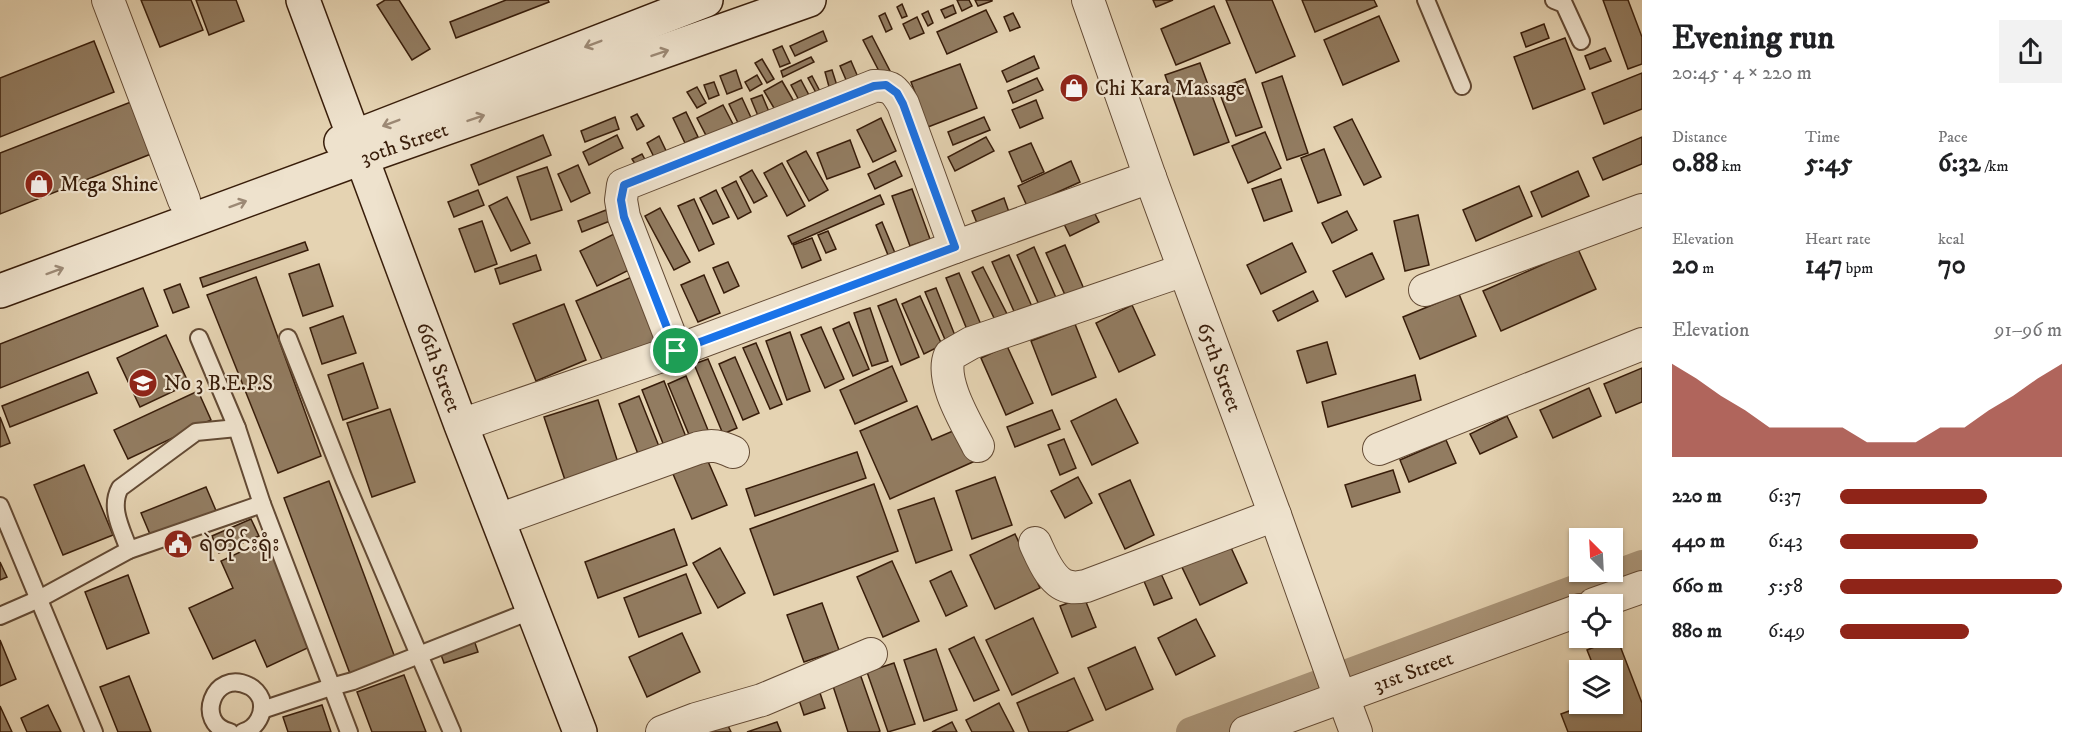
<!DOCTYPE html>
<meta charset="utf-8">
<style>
:root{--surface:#fff;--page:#f2f2f2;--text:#202124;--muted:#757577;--accent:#8f2418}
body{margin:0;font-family:"IM FELL DW Pica","Noto Sans Myanmar",serif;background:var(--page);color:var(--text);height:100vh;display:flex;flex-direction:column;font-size:22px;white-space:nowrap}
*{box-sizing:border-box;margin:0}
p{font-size:20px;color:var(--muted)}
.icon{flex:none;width:33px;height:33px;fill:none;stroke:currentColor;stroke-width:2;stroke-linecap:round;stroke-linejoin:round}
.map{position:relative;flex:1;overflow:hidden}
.drawer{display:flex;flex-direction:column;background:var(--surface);width:450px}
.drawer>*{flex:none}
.needle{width:39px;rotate:336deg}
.fabs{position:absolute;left:1569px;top:528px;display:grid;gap:12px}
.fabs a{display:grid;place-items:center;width:54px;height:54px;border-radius:0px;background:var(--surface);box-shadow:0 2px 4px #0004;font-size:30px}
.pin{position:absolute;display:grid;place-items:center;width:51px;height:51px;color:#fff;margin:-26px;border:3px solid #fff;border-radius:50%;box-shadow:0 2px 6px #0007}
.round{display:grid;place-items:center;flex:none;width:63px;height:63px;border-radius:0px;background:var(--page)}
.overview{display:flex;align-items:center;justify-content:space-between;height:102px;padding:0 30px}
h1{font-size:33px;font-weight:700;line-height:45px}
.stats{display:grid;grid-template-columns:repeat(3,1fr);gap:9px;height:102px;padding:6px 30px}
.stats div{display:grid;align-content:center}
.stats b{font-size:26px;font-weight:700}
.stats small{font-size:16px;font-weight:400}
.stats p{font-size:16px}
.chart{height:168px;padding:12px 30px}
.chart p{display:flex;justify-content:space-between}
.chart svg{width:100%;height:108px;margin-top:6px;fill:var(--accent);opacity:.7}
ul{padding:0 30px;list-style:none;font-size:20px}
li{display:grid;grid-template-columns:96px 72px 1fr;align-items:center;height:45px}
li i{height:15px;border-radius:8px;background:var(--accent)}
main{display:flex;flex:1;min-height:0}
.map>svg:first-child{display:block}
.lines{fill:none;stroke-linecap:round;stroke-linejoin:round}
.canal{stroke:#aa9579;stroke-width:30}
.building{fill:#927c61;stroke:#381d0a;stroke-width:1.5}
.lane-casing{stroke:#634a34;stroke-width:20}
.street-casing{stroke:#634a34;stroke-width:34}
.secondary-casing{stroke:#381d0a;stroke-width:36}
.lane{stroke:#eee2cd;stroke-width:16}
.street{stroke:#eee2cd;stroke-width:32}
.secondary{stroke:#eee2cd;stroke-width:33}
.oneway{stroke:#9c8975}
.route-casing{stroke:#fff;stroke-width:12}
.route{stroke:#1a73e8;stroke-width:8}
.labels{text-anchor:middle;stroke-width:4.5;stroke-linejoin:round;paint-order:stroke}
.poi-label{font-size:21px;fill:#381d0a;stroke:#eee2cd;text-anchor:start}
.street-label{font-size:21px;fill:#381d0a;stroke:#eee2cd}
</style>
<main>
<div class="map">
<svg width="1642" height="732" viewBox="0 0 1642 732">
<rect width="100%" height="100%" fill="#e5d3b2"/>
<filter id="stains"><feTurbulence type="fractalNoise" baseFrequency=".00333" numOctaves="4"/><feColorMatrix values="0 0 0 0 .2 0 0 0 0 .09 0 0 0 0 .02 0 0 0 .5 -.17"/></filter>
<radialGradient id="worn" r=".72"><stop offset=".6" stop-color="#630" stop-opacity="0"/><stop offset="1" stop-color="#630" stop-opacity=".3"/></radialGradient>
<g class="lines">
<polyline class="canal" points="1191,732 1642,565"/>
</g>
<g class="building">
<polygon points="141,0 191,0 203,30 160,47"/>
<polygon points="196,0 236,0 244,21 209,35"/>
<polygon points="385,0 399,0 430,49 412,60 377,5"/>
<polygon points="506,0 548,0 549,2 456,38 450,22"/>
<polygon points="957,0 969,0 972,6 962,11"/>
<polygon points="975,0 992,0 992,1 978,6"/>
<polygon points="1153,0 1173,0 1156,7"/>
<polygon points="1226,0 1272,0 1295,56 1256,73"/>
<polygon points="1302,0 1374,0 1377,6 1315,32"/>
<polygon points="1603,0 1628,0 1642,37 1642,64 1628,69"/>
<polygon points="902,4 907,16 902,18 897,7"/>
<polygon points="953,5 956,13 945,18 941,10"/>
<polygon points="1214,6 1230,43 1176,65 1161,29"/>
<polygon points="986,10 997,32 947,54 937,32"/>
<polygon points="928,11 933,23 928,26 922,14"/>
<polygon points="885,13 892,29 886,32 879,16"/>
<polygon points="1013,13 1020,27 1010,31 1004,17"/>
<polygon points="1379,16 1399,61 1343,85 1324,40"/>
<polygon points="917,17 924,33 910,39 903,24"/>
<polygon points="1544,24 1549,38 1526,47 1521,33"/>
<polygon points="823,31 827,41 795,56 790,46"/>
<polygon points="872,36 890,71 881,75 863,40"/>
<polygon points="1565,38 1585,89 1533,109 1514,57"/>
<polygon points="94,41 114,92 0,137 0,78"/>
<polygon points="782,46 790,63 780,67 773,50"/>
<polygon points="1605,48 1611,61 1590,69 1585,56"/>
<polygon points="1034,56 1039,68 1007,82 1002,71"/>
<polygon points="811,57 814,62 783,77 781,71"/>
<polygon points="762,59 774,79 767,83 755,63"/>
<polygon points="851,61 861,84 850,89 840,66"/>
<polygon points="1200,63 1229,142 1194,155 1165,75"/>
<polygon points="960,64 977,108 928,127 911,82"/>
<polygon points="736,70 742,88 727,94 720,76"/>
<polygon points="832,70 839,92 831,94 825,72"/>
<polygon points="1642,73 1642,109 1604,124 1592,93"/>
<polygon points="757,75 762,84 750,91 745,82"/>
<polygon points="812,76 824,99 820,100 808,78"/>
<polygon points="1282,76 1308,153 1287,160 1262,83"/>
<polygon points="1037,78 1043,90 1013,103 1008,91"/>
<polygon points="1245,79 1262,127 1236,136 1218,89"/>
<polygon points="801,80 811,99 801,104 791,85"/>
<polygon points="782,81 796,105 778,115 764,91"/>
<polygon points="714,82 719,95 709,99 704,85"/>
<polygon points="697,87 706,103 697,108 687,92"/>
<polygon points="762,95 772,119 761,123 751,99"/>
<polygon points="742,98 754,124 741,129 729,104"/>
<polygon points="136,100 156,152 0,214 0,153"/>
<polygon points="1036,100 1043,118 1020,128 1012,110"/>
<polygon points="723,105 736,130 710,143 697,118"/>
<polygon points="686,112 698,137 685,143 673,118"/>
<polygon points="637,114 644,126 637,130 631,117"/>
<polygon points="615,117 619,129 585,142 581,131"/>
<polygon points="984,117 990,130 953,145 948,132"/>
<polygon points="881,118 896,151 873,162 857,130"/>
<polygon points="1352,119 1381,177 1364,185 1334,127"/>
<polygon points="1265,132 1281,168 1248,183 1232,146"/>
<polygon points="543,135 551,155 479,185 471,165"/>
<polygon points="617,135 623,148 589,165 583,152"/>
<polygon points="659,136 669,157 657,163 647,143"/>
<polygon points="986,137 994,151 955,171 948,157"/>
<polygon points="1642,137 1642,164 1603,180 1593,158"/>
<polygon points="850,140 860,167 827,179 817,153"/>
<polygon points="1031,143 1044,172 1022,182 1009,152"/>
<polygon points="1324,149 1341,195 1318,203 1301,158"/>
<polygon points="806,151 828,190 809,201 787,161"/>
<polygon points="642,154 649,167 640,172 632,159"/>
<polygon points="895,161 902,176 875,189 868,174"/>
<polygon points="1071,161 1080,182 1027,206 1018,186"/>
<polygon points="782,163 805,206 787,216 764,173"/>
<polygon points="578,165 590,193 571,202 558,174"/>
<polygon points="547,167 562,210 531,220 517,177"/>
<polygon points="752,170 767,196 754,203 740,177"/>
<polygon points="1578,171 1589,196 1542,217 1531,192"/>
<polygon points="1281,179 1292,211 1264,221 1252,189"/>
<polygon points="736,181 751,212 738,219 722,188"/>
<polygon points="1519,186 1532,216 1476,241 1463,210"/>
<polygon points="912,189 930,239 910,246 892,196"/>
<polygon points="478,190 484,205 454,217 448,202"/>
<polygon points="716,190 729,217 713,224 700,198"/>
<polygon points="880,195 884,204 792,244 788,236"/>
<polygon points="507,197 530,243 511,251 489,206"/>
<polygon points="1004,198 1010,215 979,228 972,211"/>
<polygon points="694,199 714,244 699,251 678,206"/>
<polygon points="660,208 690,262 674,270 645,216"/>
<polygon points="1092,208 1099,222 1070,236 1063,222"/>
<polygon points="606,210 610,221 582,232 578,221"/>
<polygon points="1347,211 1357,230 1332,243 1322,223"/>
<polygon points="1418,215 1429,265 1405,271 1394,221"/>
<polygon points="482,221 497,264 475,272 459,229"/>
<polygon points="882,222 895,253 888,255 876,225"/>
<polygon points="828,231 836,249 826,253 818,235"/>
<polygon points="614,234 631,269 597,286 580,251"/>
<polygon points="812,238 821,260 802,268 793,245"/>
<polygon points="305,242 308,250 203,287 200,278"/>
<polygon points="1292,243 1306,272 1261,294 1247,265"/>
<polygon points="1065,245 1084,289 1066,297 1046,253"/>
<polygon points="1034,247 1057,300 1040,307 1017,255"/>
<polygon points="1578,249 1596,289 1501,331 1483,291"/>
<polygon points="1372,253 1384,279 1346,297 1333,271"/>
<polygon points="536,255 541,270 500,284 495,269"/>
<polygon points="1009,255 1034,311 1017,318 992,262"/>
<polygon points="728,262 739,286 724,293 713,268"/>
<polygon points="319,264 333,306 303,316 289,274"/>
<polygon points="983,267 1007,314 995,320 972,272"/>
<polygon points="959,273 982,327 968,332 946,278"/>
<polygon points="704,275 720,313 698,322 681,285"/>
<polygon points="634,276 661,339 604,364 576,301"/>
<polygon points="256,277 321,456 278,473 207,295"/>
<polygon points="180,284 189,307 173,313 164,290"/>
<polygon points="143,288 158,326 0,388 0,344"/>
<polygon points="936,288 956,338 946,342 925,292"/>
<polygon points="1313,291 1318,301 1278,321 1273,311"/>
<polygon points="1459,294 1476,336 1420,359 1403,317"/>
<polygon points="920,296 942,345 924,354 902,304"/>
<polygon points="896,299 919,357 901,365 878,306"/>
<polygon points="564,304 586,360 536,381 513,324"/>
<polygon points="1132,305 1155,355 1119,372 1096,323"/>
<polygon points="870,308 888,361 872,366 854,313"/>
<polygon points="343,316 356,353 322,364 310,328"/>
<polygon points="849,322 869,369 853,376 833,329"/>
<polygon points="1075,324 1096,377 1052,395 1031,341"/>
<polygon points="821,327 844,379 825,388 801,335"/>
<polygon points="790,332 810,391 787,400 766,341"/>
<polygon points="166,335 189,384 140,407 117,358"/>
<polygon points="1327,342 1336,374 1307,383 1297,351"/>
<polygon points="756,343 782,404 770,409 743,348"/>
<polygon points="1007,346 1033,403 1006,415 981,358"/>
<polygon points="735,357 759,413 743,420 719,364"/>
<polygon points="708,359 737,428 723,434 694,364"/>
<polygon points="363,363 378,408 343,420 328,375"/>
<polygon points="892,366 907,401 855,424 840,390"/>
<polygon points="1642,368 1642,402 1616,413 1604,384"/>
<polygon points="88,372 97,393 10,427 2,406"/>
<polygon points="1415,375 1421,400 1328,427 1322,402"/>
<polygon points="686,376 710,435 692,442 668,384"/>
<polygon points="664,381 688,442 666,451 642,390"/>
<polygon points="1589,388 1601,416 1553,438 1540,410"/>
<polygon points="198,391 211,420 128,459 114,430"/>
<polygon points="639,396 662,454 641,462 619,404"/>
<polygon points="1116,399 1138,443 1092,465 1071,421"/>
<polygon points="598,400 620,469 567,486 544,417"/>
<polygon points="917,406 932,440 960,428 975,461 890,499 860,431"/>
<polygon points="390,409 415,482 372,497 347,423"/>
<polygon points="1052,410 1060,429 1015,447 1007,427"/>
<polygon points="1507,416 1517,437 1480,454 1470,434"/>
<polygon points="0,417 10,443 0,447"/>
<polygon points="1064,439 1076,468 1060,475 1048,445"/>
<polygon points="1446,440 1456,463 1409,482 1400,460"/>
<polygon points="857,452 866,478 755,516 746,489"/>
<polygon points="707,459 727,505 692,519 673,474"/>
<polygon points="84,465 113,535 63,555 34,485"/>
<polygon points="1393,470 1400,492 1352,507 1345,485"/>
<polygon points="995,477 1012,525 972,539 956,491"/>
<polygon points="1078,477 1092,503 1065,518 1051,491"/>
<polygon points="1130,480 1154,535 1125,549 1099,494"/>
<polygon points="329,481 397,663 352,679 284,498"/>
<polygon points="874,484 898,551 774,595 750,529"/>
<polygon points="206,487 217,513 152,539 141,513"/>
<polygon points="934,498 952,550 916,563 898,510"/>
<polygon points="251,519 259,536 219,553 212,536"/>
<polygon points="674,529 687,565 598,598 585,562"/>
<polygon points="1015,534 1040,588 995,609 970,555"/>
<polygon points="266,540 314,645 267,667 255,640 213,659 189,608 233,588 221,561"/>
<polygon points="1228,541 1247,583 1200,605 1180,563"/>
<polygon points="720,548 745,593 718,608 693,563"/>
<polygon points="892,561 919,621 883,637 857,577"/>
<polygon points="0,562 7,577 0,580"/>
<polygon points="1158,567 1172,598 1154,605 1141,574"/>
<polygon points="951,571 967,606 946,616 930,581"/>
<polygon points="686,574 701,613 639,637 624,598"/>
<polygon points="128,575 149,633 107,649 85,592"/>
<polygon points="1084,597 1096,627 1072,637 1060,606"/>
<polygon points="822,603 839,650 804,662 787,615"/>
<polygon points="1033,618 1058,673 1012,695 986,640"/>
<polygon points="1196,619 1215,656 1176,675 1158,638"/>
<polygon points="682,633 700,672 647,697 629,657"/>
<polygon points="974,637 999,690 974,701 949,649"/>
<polygon points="1617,638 1642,703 1642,732 1568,732 1561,714 1588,704 1612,704 1612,670 1595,670 1587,650"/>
<polygon points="0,640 16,679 0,686"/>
<polygon points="474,640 478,652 444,663 440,652"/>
<polygon points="1135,647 1153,689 1106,710 1088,668"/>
<polygon points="936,649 957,710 924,721 904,660"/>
<polygon points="894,663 915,724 888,732 867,672"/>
<polygon points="859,671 880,731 878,732 848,732 831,680"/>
<polygon points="404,675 426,732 372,732 357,692"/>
<polygon points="129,676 151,732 118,732 100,687"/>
<polygon points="1074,678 1093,720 1066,732 1029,732 1017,703"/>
<polygon points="819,690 825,708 804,715 798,697"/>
<polygon points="999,703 1014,732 972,732 966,720"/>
<polygon points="48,705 61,732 27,732 21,718"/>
<polygon points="322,705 331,732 288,732 283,717"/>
<polygon points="0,706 12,732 0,732"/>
<polygon points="725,719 731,732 695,732"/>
<polygon points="777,722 781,732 747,732"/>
<polygon points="952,722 957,732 932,732"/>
</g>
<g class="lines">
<g class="lane-casing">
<g id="lane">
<polyline points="1426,0 1462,86"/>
<polyline points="1554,0 1564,4 1581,41"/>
<polyline points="199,338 237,428 262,504 349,732"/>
<polyline points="288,338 344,479 452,732"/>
<polyline points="0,506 94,732"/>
<path d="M 129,550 C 122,530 109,508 120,488 L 196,432 L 237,428"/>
<polyline points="0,616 39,599 129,550 262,504"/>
<polyline points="262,710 331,687 353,681 533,610"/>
<path d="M 230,732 C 194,724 213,668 249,686 C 254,688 259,694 261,699 C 265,713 257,728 243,732"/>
</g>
</g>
<g class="street-casing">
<g id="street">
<polyline points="108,0 184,200"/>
<polyline points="1088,0 1150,177 1275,515 1337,689 1343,697 1356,732"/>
<polyline points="1425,290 1642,210"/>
<path d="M 676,351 L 624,217 L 621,200 L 623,185 L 874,86 C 891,85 895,90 903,104 L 955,247"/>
<polyline points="461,425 676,351 955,247 1150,177"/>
<path d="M 978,446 C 967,424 939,380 950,355 L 971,343 L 1184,270"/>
<polyline points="1379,449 1642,344"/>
<path d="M 498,520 L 698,448 C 712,444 720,446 733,452"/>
<path d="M 1035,543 C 1042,558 1052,585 1071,587 C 1076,588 1081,587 1086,586 L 1275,515"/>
<polyline points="1594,604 1642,587"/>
<polyline points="662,732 696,719 762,700 871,654"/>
<polyline points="1246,732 1580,610"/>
</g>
</g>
<g class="secondary-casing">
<g id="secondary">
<polyline points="303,0 461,425 580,732"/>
<polyline points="341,142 706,0"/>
<polyline points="0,291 361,158 809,0"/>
</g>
</g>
<use href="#lane" class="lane"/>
<use href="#street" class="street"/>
<use href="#secondary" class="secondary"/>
</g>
<defs><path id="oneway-shaft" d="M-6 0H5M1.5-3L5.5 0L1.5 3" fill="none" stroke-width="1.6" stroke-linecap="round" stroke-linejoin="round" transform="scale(1.5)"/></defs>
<g class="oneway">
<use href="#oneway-shaft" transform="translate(593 44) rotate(159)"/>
<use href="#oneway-shaft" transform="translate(660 53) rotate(-19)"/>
<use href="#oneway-shaft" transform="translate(476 118) rotate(-19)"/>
<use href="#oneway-shaft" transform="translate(391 123) rotate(159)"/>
<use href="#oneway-shaft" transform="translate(238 204) rotate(-20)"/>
<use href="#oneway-shaft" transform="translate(55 271) rotate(-20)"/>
</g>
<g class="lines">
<g class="route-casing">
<polygon id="route" points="886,85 897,93 903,104 955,247 676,351 624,217 621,200 624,185 874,86"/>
</g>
<use href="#route" class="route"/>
</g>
<defs>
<g id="shop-disc" transform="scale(1.5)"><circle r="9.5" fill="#8f2418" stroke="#eee2cd"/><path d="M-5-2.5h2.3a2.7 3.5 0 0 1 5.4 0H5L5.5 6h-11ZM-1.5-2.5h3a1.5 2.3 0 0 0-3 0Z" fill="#fff"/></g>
<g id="school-disc" transform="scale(1.5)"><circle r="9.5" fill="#8f2418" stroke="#eee2cd"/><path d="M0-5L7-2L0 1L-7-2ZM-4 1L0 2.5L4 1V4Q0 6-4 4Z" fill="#fff"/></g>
<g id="civic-disc" transform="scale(1.5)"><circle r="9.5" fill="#8f2418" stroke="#eee2cd"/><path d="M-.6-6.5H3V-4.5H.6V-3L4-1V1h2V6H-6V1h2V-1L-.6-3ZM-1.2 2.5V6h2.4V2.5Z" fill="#fff"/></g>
</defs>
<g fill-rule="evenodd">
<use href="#shop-disc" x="1074" y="88"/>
<use href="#shop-disc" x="39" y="184"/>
<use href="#school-disc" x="143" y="383"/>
<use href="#civic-disc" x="178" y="544"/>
</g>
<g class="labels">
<g class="poi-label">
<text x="1095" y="95">Chi Kara Massage</text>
<text x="60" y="191">Mega Shine</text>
<text x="164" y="390">No 3 B.E.P.S</text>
<text x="199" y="551">ရဲတိုင်းရုံး</text>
</g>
<g class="street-label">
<text transform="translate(404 143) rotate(-19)" y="7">30th Street</text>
<text transform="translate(439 367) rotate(70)" y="7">66th Street</text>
<text transform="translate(1220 367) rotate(70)" y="7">65th Street</text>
<text transform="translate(1413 671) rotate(-20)" y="7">31st Street</text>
</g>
</g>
<rect width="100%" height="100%" filter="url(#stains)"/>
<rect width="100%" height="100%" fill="url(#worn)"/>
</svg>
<div class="fabs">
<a><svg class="needle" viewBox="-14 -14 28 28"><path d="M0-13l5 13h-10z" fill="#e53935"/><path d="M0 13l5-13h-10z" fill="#757577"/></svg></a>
<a><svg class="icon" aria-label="locate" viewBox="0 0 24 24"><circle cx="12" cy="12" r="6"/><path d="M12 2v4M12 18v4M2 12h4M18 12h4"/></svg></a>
<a><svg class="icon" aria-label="layers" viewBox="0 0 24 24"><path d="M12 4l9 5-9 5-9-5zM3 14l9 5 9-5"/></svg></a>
</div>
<div class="pin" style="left:676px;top:351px;background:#1e9e55"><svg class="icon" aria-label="arrive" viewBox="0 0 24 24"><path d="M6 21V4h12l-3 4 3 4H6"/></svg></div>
</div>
<section class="drawer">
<div class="overview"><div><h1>Evening run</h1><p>20:45 · 4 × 220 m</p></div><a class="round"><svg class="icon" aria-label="share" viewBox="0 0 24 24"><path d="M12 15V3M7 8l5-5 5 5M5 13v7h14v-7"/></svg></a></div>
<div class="stats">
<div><p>Distance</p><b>0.88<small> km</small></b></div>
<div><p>Time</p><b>5:45</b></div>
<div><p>Pace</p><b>6:32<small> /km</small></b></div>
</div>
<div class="stats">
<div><p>Elevation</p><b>20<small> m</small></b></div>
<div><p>Heart rate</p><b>147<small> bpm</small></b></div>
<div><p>kcal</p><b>70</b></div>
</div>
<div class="chart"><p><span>Elevation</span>91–96 m</p>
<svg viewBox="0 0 160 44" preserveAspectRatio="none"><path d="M0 44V6L10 12L20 19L30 25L40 32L50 32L60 32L70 32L80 38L90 38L100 38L110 32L120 32L130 25L140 19L150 12L160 6V44z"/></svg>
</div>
<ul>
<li><b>220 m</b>6:37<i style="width:66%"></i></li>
<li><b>440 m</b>6:43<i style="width:62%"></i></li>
<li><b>660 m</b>5:58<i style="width:100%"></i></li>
<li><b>880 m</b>6:49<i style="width:58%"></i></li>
</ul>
</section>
</main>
